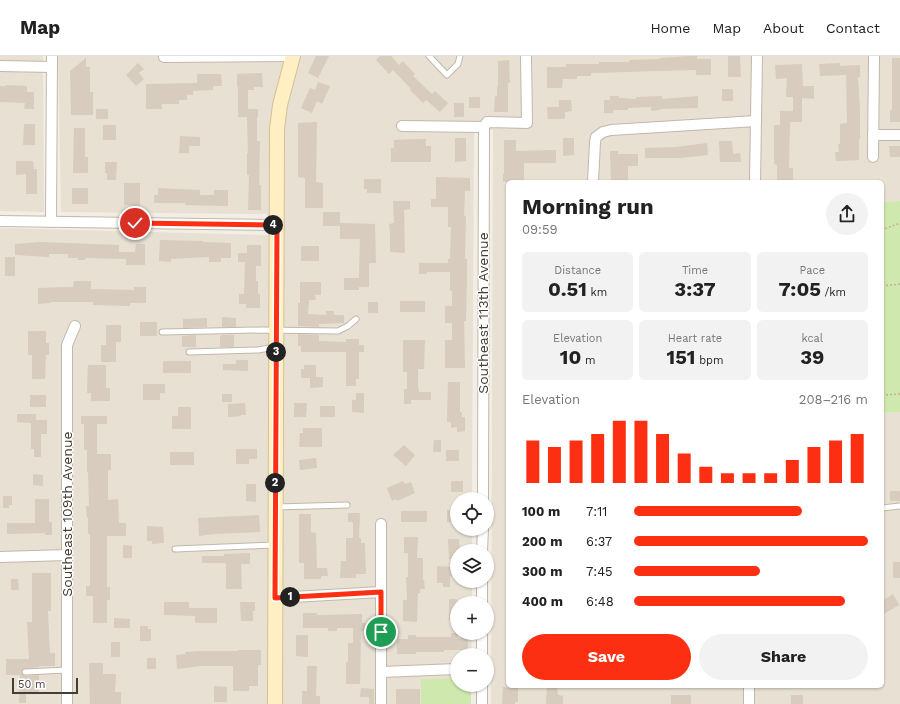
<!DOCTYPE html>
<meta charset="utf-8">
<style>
:root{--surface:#fff;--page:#f2f2f2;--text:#222;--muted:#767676;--line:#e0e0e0;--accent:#fc2f12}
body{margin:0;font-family:"Work Sans",sans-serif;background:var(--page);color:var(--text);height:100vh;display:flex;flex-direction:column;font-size:15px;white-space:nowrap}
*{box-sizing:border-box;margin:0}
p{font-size:13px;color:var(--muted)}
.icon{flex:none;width:22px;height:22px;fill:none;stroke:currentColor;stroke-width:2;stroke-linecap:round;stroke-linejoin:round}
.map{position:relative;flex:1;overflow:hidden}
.side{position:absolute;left:506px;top:124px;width:378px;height:508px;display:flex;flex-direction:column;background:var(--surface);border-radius:6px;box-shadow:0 1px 3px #0004}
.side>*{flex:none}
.controls{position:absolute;left:450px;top:436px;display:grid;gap:8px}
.controls a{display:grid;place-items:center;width:44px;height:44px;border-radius:50%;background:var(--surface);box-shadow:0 1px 3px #0004;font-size:20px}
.scale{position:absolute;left:12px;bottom:10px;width:66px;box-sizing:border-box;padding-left:4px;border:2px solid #453e34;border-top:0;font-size:11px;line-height:14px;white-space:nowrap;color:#453e34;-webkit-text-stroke:3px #fff;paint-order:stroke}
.pin{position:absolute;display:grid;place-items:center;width:34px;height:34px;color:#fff;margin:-17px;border:2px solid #fff;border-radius:50%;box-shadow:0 1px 4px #0007}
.km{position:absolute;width:20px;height:20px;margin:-10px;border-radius:50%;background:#222;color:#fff;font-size:11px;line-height:20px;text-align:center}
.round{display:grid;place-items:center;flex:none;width:42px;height:42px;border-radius:21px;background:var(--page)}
.head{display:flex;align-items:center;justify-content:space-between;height:68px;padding:0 16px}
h1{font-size:22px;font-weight:700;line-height:30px}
.stats{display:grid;grid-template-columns:repeat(3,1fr);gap:6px;height:68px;padding:4px 16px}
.stats div{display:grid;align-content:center;border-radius:6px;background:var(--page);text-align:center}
.stats b{font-size:20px;font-weight:700}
.stats small{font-size:11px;font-weight:400}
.stats p{font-size:11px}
.chart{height:112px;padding:8px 16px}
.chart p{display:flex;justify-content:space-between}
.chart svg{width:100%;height:72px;margin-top:4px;stroke:var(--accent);stroke-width:6}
.cta{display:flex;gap:8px;margin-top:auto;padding:8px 16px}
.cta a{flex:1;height:46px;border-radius:24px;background:var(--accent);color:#fff;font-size:16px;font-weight:700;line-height:46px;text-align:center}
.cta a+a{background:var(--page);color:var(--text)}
ul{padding:0 16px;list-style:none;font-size:13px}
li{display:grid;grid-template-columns:64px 48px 1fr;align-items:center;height:30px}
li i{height:10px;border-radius:5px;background:var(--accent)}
header{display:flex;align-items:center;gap:24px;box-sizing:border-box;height:56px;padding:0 20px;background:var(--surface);border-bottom:1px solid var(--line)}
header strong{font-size:19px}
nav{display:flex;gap:22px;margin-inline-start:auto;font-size:14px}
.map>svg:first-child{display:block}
.residential{fill:#e7e0d3}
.green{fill:#cfe8ad}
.building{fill:#d7ccbd}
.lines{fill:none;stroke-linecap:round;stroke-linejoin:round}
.lane-casing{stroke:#c1b8aa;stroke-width:7}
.street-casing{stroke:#c1b8aa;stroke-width:12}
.secondary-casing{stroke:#d3c194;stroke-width:16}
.path{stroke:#c0b198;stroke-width:1.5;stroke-dasharray:2 2;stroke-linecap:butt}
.lane{stroke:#fff;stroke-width:5}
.street{stroke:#fff;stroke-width:10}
.secondary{stroke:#ffefc2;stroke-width:14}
.route-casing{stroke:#fff;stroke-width:8}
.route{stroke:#fc2f12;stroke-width:5}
.labels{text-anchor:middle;stroke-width:3;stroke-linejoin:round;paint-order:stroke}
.street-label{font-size:14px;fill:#453e34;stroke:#fff}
</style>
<header>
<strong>Map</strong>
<nav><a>Home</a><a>Map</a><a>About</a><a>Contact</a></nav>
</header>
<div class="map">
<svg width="900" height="648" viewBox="0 0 900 648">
<rect width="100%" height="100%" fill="#f3eee5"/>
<g class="residential">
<polygon points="0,0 43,0 44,156 0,155"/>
<polygon points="58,0 900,0 900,145 882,146 882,126 508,126 508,630 882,630 882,357 900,356 900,648 491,648 493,74 474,75 472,443 457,443 457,473 472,473 472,495 457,495 457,525 472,525 472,547 457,547 457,577 472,577 471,599 457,599 457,622 421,623 421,648 0,648 0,172 268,179 267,158 61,156"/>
</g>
<g class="green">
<polygon points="900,145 900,356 882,357 882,146"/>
<polygon points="457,622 457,629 471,629 471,648 421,648 421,623"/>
</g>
<g class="building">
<polygon points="316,0 329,0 318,22 308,17"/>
<polygon points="380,0 391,0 399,9 403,5 415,18 413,20 432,38 435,35 448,47 440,56 426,44 423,47 410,34 411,33 393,14 389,18 376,4"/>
<polygon points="689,0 697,0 697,3 711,3 711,19 696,19 696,14 591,17 591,20 577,20 577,23 563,23 562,32 547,32 547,11 566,11 566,8 599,8 599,6 629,6 629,4 660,3 660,2"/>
<polygon points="728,0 740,0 741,21 728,21"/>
<polygon points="86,2 86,11 90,11 90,36 93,36 93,59 71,59 70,15"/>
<polygon points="892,2 900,2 900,66 890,66 890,54 892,54"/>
<polygon points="509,4 510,27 508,27 508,56 494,56 495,40 497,40 497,31 498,31 498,5"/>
<polygon points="138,7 144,13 139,17 144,23 136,30 126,19"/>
<polygon points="840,7 840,10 860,9 860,21 858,21 860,55 860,83 859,83 859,104 836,105 835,96 839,96 838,88 840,88 840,68 847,67 846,19 820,20 819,8"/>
<polygon points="802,8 803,30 814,30 814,43 802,42 802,66 790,66 789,112 793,112 793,126 777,125 777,109 774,108 774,69 780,69 780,55 793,55 793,41 786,41 787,22 776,23 775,9"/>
<polygon points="262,17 263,31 254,31 254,34 248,34 248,53 258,53 258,61 257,61 257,85 260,85 259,129 261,129 261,154 248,154 249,119 247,119 247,97 248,97 247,61 238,61 238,31 237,31 237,18"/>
<polygon points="197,18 221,18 222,30 213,30 213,34 193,35 193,39 187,39 187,44 179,44 179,48 162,48 162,53 146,53 146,28 197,27"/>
<polygon points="318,26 330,30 322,48 317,45 312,57 301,52 310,32 315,34"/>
<polygon points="6,29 27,30 27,36 34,36 34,53 24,53 25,47 0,46 0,30 6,30"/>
<rect x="722" y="33" width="11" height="12"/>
<polygon points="610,40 619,40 619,42 636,43 636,41 662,40 662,43 698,40 698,52 660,53 660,54 651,55 651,51 628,52 628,54 613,54 613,57 604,57 604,44 610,44"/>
<rect x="469" y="41" width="11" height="11"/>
<polygon points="559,44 571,44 572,55 565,56 565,63 548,63 547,51 559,51"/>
<rect x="454" y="47" width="10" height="14"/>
<rect x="96" y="53" width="12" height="10"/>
<polygon points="317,66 316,126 323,127 323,152 305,152 305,122 298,121 298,67"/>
<polygon points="24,68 35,68 35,89 23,89"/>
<rect x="103" y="69" width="13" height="15"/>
<polygon points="74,72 85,72 85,101 88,101 88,117 73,117"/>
<polygon points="180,80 200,81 200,90 189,90 189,97 179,97"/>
<polygon points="455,82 466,82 466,105 455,106"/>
<polygon points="563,82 574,82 574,99 563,100"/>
<polygon points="414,83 426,83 426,90 431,90 431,106 391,106 391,92 394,92 394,84"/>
<polygon points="504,84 516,84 516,95 556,94 556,107 524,107 524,126 503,126 503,118 504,118"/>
<polygon points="719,85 732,85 733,98 740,97 741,106 720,106"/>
<polygon points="707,87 708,99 681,102 645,102 645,92 676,91"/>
<polygon points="889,90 900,90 900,101 890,101"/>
<polygon points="610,95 618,95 618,98 638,98 638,110 628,110 628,126 611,126"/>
<polygon points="16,105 33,105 34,113 37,113 37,138 26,138 26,118 16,119"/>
<polygon points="105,106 117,106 116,124 107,124 107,117 105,117"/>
<polygon points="436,121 470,122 470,135 465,135 464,160 466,160 465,203 467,203 467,221 466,265 464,265 465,312 445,312 445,284 452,284 452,267 445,267 445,250 452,250 452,235 450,235 450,216 427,216 427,218 419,218 419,207 448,207 448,203 450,203 451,171 448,171 448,151 431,151 431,143 436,143"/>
<polygon points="364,123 381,123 381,137 367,137 367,133 364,133"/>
<polygon points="124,127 140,127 140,150 124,149"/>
<rect x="72" y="132" width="16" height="16"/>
<polygon points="158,132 200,134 200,139 214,139 214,134 228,134 228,150 185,149 185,147 154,147 154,139 158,139"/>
<polygon points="393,145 410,145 410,153 404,154 405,197 390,196 390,177 389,168 394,167"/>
<polygon points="323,156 340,156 340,167 375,168 376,207 369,207 369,231 359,231 359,234 344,234 344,222 359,222 360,183 340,183 340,170 323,170"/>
<polygon points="160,184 203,185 203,186 231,187 231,202 221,202 221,206 209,206 209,201 171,203 171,206 159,205"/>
<polygon points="40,186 119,189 119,196 135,196 136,188 145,188 145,209 126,209 126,203 85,202 85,204 78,204 78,202 68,202 68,198 49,198 49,201 15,199 15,188"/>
<polygon points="247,189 261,189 261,210 256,210 256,225 258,225 258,238 260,238 260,252 246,252 246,248 239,248 239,238 244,238 245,206 238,206 238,197 247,197"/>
<rect x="301" y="190" width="18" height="15"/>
<rect x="5" y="201" width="10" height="19"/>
<polygon points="74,225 91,225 91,233 134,234 134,231 146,231 146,247 130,247 130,250 93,249 93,246 50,246 50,247 38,248 38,232 73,231"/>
<polygon points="300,226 321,226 321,239 315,239 316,244 309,244 308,258 326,259 326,255 334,255 334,259 344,259 344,267 319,268 319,271 298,270 298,247 300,247"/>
<rect x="400" y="245" width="25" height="11"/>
<rect x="368" y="246" width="10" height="11"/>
<polygon points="222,261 236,262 236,271 222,271"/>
<polygon points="207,262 207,271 183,272 183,263"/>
<rect x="140" y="266" width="17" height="14"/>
<polygon points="106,269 121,269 121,286 116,286 116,306 101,306 101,289 106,289"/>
<polygon points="28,275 46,275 46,287 49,287 49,299 46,299 45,323 32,323 32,299 28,299"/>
<polygon points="298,278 319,279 319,285 346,286 346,283 359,283 359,289 364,289 364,296 359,296 359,323 356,323 356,330 346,330 346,296 301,296 301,290 298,290"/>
<polygon points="196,279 196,291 182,291 182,280"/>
<polygon points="222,279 234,279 234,291 220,291 220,280"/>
<polygon points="403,284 425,284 424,313 418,313 418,329 419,336 431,336 431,344 411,344 411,348 404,348 404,333 407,333 407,316 403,316"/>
<polygon points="236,304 248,304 248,315 223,314 223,308 236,308"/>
<rect x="163" y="305" width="28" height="12"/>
<polygon points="88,309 106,309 106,332 110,332 110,345 91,345 91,337 87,337"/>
<polygon points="304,309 316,309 316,321 323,321 323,331 310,332 310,322 301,322 301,313 304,313"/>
<polygon points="448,326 460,326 460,356 462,356 462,361 465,361 465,375 457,376 457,371 451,372 451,366 447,366"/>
<polygon points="143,328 165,328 165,337 160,337 160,344 143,344"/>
<polygon points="356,337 364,337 364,357 352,356 352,344 356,344"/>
<rect x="222" y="338" width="10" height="8"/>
<rect x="30" y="339" width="16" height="12"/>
<polygon points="245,347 246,359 241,359 241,360 228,361 228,348"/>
<polygon points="294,347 307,347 306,361 294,361"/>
<rect x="320" y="350" width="15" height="11"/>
<polygon points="178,351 191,351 191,373 172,373 172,360 178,360"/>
<polygon points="17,358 36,358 36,364 47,364 47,378 41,378 41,401 34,401 34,393 31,393 31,367 17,366"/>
<polygon points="81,360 107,360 107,368 97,368 97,398 111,398 111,414 108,414 108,444 118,443 119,467 126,467 126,480 107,480 107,531 110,531 110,544 107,544 107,567 93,567 93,540 86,540 86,530 90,530 90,478 88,478 88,462 87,462 86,450 89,450 88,416 87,416 87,394 84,394 84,368 81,368"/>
<polygon points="303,372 322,372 322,391 299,391 300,377 303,377"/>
<polygon points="434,384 441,384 441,396 433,396"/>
<polygon points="404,389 415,399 406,410 393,399"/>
<polygon points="236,393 257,393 257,403 249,403 249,408 236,408"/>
<rect x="446" y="394" width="13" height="11"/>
<rect x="170" y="396" width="24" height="13"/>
<polygon points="316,402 317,412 300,414 299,404"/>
<polygon points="33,418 43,419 43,430 33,429"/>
<polygon points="403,425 405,428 411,426 415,437 397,445 396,443 392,445 387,432"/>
<rect x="451" y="425" width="12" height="11"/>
<polygon points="246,428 256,428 256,446 246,445"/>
<rect x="890" y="435" width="10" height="10"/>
<polygon points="3,440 12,440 12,449 9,449 9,452 3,452"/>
<polygon points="35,443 49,443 49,466 52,466 52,479 45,479 45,477 7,478 7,467 35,467"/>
<rect x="447" y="454" width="10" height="12"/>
<rect x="401" y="455" width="26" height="11"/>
<polygon points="348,457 360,457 359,482 361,482 361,487 365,487 366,518 356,518 356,522 340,522 341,505 346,505 346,482 353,482 353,466 348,466"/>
<polygon points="299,458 311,458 311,476 316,477 317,512 327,512 328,520 321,520 321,523 304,523 304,507 299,507"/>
<polygon points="259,459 260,476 213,478 199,480 198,462"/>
<polygon points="147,470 163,471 164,487 152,488 152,485 147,485"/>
<polygon points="404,481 418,481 417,502 423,502 423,524 424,524 425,533 420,533 420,537 418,537 417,566 403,565 403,544 407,544 406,521 408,521 408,497 404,497"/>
<polygon points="448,483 459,483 460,495 457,495 457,503 449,503"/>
<polygon points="123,489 132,490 132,502 123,502"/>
<polygon points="250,497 250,508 241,508 242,533 226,533 226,509 225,507 202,507 202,500 224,500 224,498"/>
<rect x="893" y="506" width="7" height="16"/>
<polygon points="437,510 455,511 454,520 450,520 450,531 443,531 443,527 437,527"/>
<polygon points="32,517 51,517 51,555 48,555 50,597 55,597 55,610 39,610 39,611 23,613 21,617 24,620 39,619 39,637 26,637 26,647 19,647 20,619 6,619 6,603 29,603 27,566 32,566"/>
<polygon points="11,523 18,523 19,534 11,534"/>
<polygon points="893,538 899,549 882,559 882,545"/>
<rect x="449" y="543" width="8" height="21"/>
<polygon points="164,546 189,546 189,552 217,552 217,567 195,567 195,560 164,559"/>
<polygon points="240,546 255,546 255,555 253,555 253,565 241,565"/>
<polygon points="303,557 317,557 317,559 362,558 362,567 367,567 367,575 361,575 360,628 346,628 346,606 348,606 348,587 353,587 353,572 337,572 337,575 328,575 328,572 303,572"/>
<polygon points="114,562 130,563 130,572 114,572"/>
<polygon points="140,570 148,570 148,573 151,573 151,585 140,585"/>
<polygon points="451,577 458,577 458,582 468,582 468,594 444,594 444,596 416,596 416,598 397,598 397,583 408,583 408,579 416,579 416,581 451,581"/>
<polygon points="296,579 308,579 308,601 296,600"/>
<rect x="111" y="586" width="9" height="15"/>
<polygon points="238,594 261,594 261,609 258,609 258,630 249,630 249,635 233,635 233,610 201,610 177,613 176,599 185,598 185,596 201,595 238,595"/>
<rect x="147" y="602" width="9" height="11"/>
<polygon points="89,607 103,607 103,618 116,618 115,636 121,636 121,648 90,648"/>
<polygon points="307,610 317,610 316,640 320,640 320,648 302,648 302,635 307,635"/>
<polygon points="214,630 227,631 227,646 214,646"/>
<polygon points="547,630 557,630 558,639 563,640 563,648 546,648"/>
<polygon points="503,631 518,632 518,646 515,646 515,648 502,648"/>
<polygon points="361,632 374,633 374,648 369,648 369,641 360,641"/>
<rect x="396" y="633" width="24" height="15"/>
<rect x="671" y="639" width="20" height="9"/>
<rect x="791" y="639" width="12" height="9"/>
</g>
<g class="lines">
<g class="lane-casing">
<g id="lane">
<polyline points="429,0 447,19 458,8 460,0"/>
<polyline points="162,276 262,274 338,275 348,270 356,263"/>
<polyline points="189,296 258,294 275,291"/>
<polyline points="276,451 347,449"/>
<polyline points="882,452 900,450"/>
<polyline points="175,493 274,489"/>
<polyline points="25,616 67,614"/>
</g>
</g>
<g class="street-casing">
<g id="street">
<polyline points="164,1 293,0"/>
<polyline points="0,10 52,11"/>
<polyline points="402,70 484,71 487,66 527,67 526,0"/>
<polyline points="873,79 900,79"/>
<polyline points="873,101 874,0"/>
<polyline points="593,126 595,86 596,81 603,76 611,74 756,65"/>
<polyline points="755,126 757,0"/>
<polyline points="0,165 277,169"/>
<polyline points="51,166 52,0"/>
<polyline points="483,443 484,71"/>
<polyline points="381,468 381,648"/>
<polyline points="482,495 483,473"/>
<polyline points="0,501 67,499"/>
<polyline points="275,542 381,536"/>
<polyline points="482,547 482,525"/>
<polyline points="482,599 482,577"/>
<polyline points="381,616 457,613"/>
<polyline points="482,629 482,648"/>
<polyline points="67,648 67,289 75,270"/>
<polyline points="749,648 749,630"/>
</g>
</g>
<g class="secondary-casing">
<polyline id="secondary" points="275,648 277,73 280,49 293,0"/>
</g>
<g class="path">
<polyline points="882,175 884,173 900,167"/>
<polyline points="882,230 900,228"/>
<polyline points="882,339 900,338"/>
</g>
<use href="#lane" class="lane"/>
<use href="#street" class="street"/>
<use href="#secondary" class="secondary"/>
</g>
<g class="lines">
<g class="route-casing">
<polyline id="route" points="135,167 277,169 275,542 381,536 381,576"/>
</g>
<use href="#route" class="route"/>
</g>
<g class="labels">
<g class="street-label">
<text transform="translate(483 257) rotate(-90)" y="5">Southeast 113th Avenue</text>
<text transform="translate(67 458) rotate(-90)" y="5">Southeast 109th Avenue</text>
</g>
</g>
</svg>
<div class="controls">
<a><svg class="icon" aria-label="locate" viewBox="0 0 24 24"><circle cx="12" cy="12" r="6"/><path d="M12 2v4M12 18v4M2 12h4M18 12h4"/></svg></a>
<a><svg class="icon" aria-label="layers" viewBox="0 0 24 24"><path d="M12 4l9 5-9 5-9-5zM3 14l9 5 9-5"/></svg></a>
<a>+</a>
<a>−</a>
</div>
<div class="scale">50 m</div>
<div class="pin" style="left:381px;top:576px;background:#1e9e55"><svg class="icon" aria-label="arrive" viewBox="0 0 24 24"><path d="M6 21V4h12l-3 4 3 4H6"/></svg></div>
<div class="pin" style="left:135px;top:167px;background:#d93025"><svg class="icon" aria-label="check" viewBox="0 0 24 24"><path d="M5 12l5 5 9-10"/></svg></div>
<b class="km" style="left:290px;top:541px">1</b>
<b class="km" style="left:275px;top:427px">2</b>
<b class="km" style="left:276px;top:296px">3</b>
<b class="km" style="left:273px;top:169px">4</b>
<section class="side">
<div class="head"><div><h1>Morning run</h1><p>09:59</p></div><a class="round"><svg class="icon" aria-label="share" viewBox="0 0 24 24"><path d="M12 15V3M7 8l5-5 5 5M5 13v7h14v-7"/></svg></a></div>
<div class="stats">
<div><p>Distance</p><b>0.51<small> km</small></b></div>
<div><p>Time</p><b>3:37</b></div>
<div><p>Pace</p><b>7:05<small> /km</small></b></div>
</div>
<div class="stats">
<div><p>Elevation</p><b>10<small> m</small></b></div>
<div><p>Heart rate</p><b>151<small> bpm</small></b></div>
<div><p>kcal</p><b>39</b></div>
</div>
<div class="chart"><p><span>Elevation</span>208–216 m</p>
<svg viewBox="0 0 160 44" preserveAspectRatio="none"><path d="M5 44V18M15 44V22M25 44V18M35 44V14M45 44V6M55 44V6M65 44V14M75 44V26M85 44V34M95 44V38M105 44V38M115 44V38M125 44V30M135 44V22M145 44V18M155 44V14"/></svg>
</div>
<ul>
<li><b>100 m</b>7:11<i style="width:72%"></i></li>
<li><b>200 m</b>6:37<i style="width:100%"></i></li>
<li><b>300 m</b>7:45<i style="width:54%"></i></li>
<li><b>400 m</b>6:48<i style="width:90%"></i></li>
</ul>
<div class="cta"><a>Save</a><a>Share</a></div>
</section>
</div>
